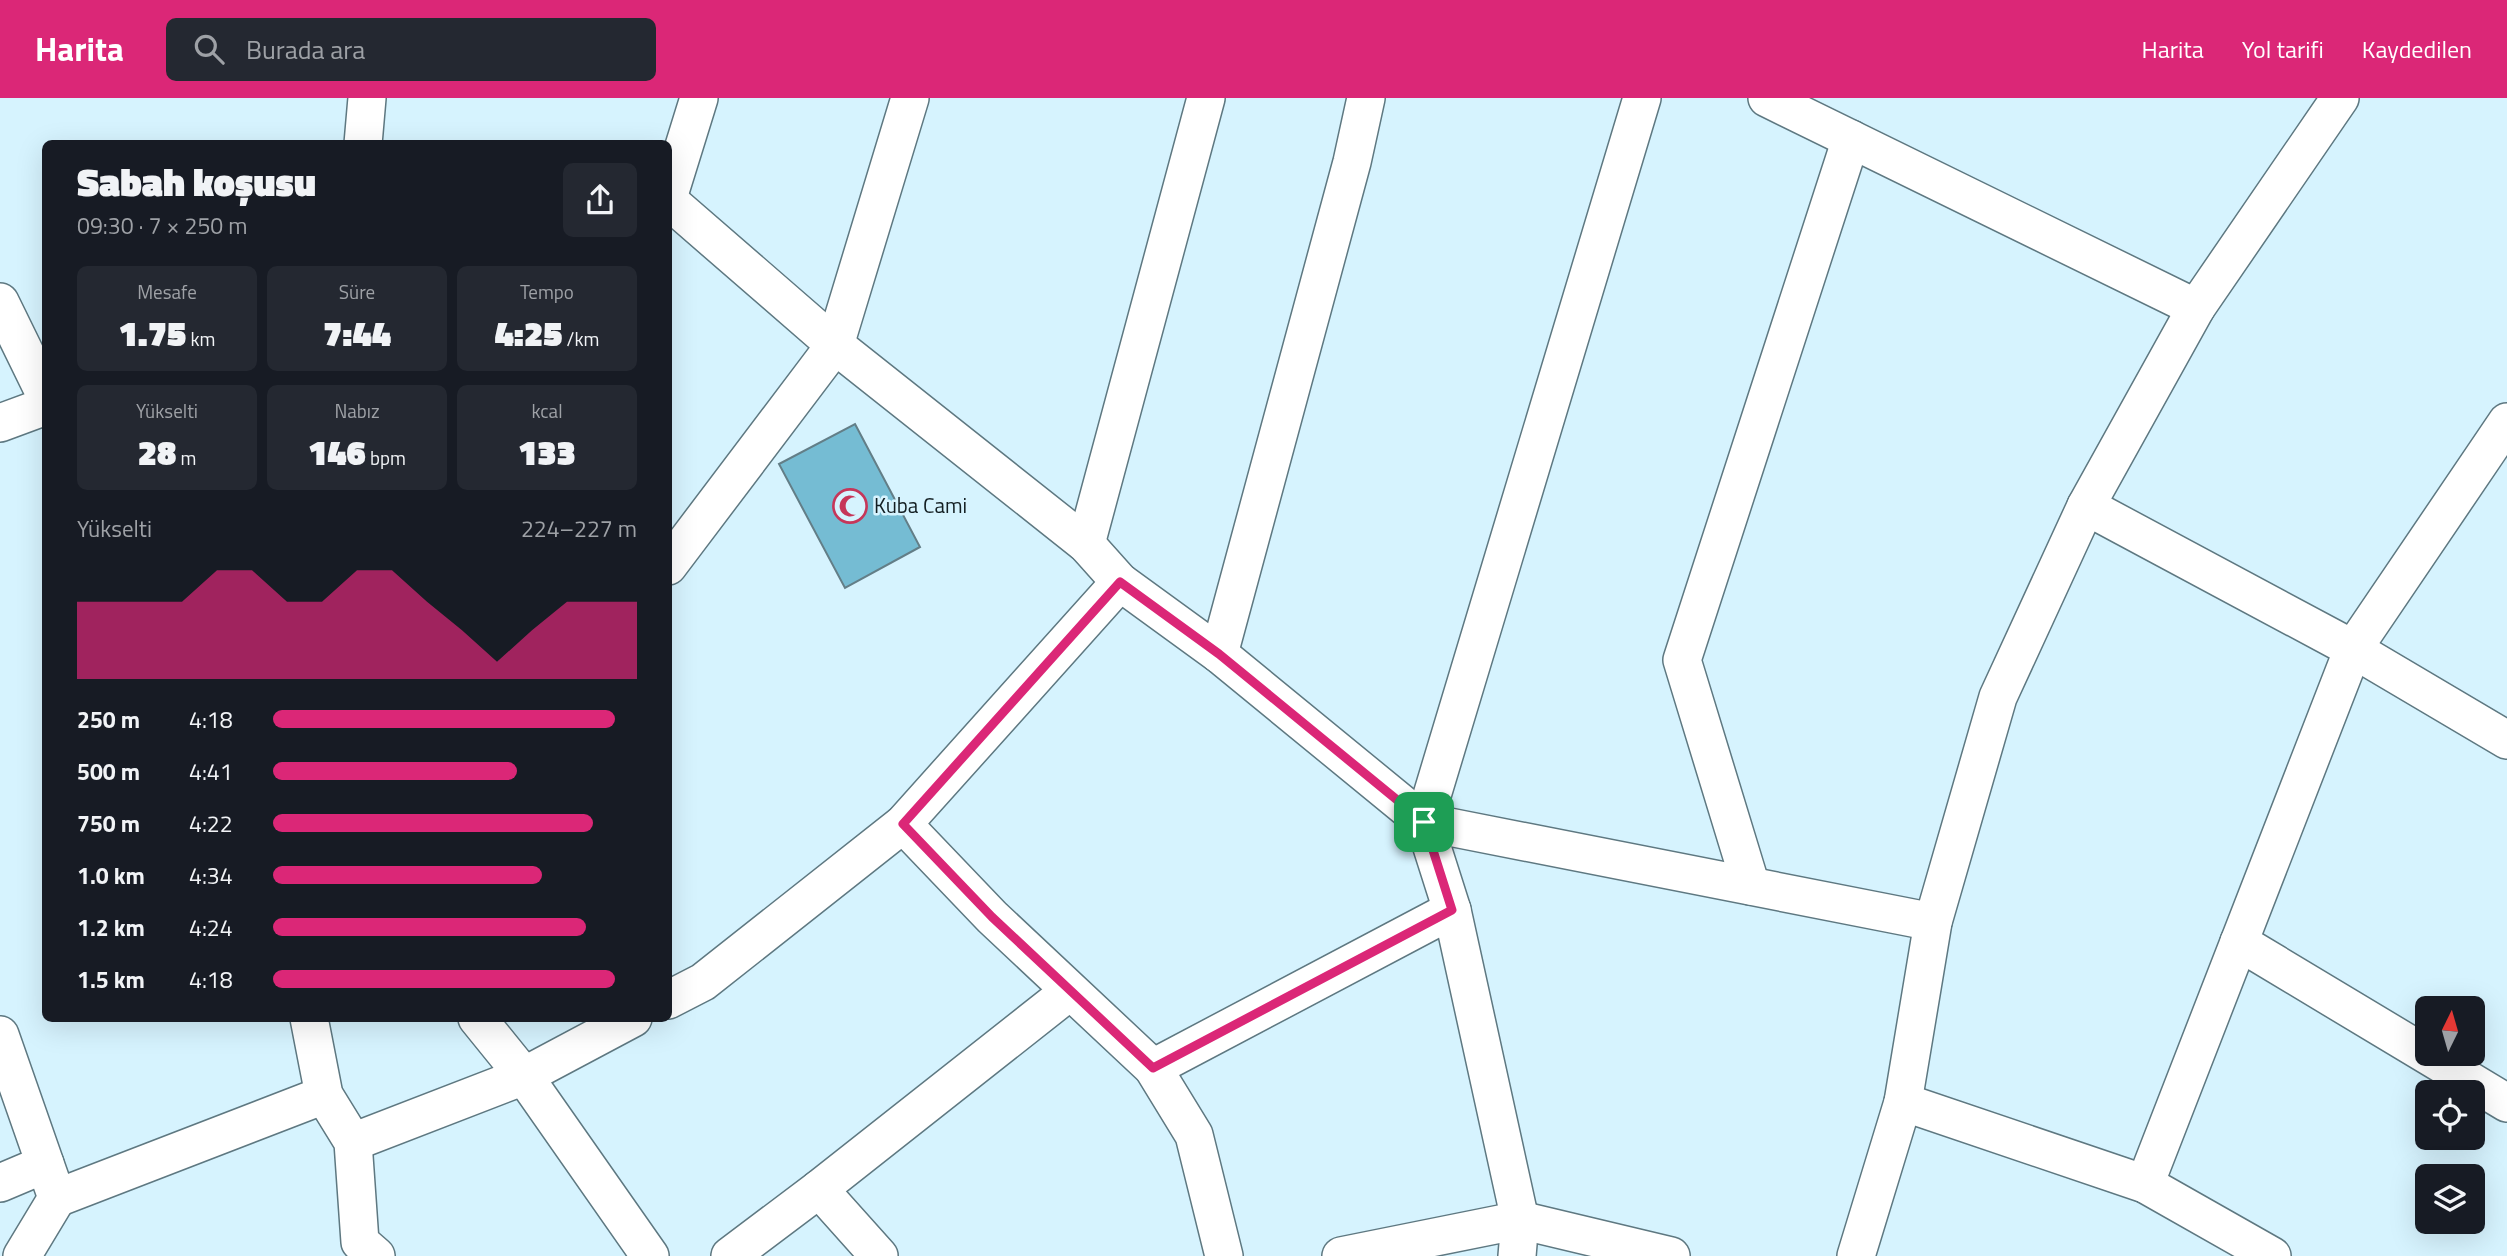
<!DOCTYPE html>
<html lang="tr">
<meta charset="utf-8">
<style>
:root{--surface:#171b24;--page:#242831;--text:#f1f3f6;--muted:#9ea1a6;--accent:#db2777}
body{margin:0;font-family:"Titillium Web",sans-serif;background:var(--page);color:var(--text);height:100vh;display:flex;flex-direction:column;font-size:26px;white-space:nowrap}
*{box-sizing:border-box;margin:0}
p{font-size:23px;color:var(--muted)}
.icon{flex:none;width:38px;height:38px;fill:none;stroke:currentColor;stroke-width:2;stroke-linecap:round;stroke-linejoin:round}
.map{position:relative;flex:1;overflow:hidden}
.side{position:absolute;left:42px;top:42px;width:630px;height:882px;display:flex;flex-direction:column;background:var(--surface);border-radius:10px;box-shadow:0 7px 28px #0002}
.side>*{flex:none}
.needle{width:46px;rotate:5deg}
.tools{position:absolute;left:2415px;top:898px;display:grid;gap:14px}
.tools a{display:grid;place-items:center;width:70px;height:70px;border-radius:10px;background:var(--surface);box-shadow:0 7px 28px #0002;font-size:35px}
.pin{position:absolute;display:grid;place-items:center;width:60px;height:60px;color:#fff;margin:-30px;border-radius:14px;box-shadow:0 4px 10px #0006}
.round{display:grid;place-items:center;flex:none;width:74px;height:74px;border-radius:10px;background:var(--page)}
.headline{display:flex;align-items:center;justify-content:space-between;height:119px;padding:0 35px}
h1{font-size:38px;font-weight:800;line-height:52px}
.stats{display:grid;grid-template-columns:repeat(3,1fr);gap:10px;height:119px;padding:7px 35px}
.stats div{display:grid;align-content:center;border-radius:10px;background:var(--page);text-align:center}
.stats b{font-size:35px;font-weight:800}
.stats small{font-size:19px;font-weight:400}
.stats p{font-size:19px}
.chart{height:196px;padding:14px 35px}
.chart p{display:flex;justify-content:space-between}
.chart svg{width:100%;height:126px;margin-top:7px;fill:var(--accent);opacity:.7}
ul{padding:0 35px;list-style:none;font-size:23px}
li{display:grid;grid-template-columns:112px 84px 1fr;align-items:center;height:52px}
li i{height:18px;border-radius:9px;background:var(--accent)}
header{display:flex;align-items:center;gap:42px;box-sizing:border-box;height:98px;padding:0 35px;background:var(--accent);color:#fff}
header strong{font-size:33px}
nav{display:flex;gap:38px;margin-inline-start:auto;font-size:24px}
.search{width:490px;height:63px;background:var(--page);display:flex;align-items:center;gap:18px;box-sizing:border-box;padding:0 24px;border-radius:10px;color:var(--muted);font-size:26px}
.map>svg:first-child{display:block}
.building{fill:#75bcd3;stroke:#637e87;stroke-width:2}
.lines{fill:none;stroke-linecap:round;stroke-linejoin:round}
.street-casing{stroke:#5e7881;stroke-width:40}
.street{stroke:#fff;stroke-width:37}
.route-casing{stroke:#fff;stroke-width:14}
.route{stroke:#db2777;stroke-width:9}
.labels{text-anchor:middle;stroke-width:5;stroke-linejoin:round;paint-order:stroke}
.poi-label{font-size:21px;fill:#131e22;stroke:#d6f3fe;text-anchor:start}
</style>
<header>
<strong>Harita</strong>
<div class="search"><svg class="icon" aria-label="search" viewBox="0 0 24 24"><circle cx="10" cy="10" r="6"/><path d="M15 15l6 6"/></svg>Burada ara</div>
<nav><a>Harita</a><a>Yol tarifi</a><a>Kaydedilen</a></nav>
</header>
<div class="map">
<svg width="2507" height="1158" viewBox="0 0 2507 1158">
<rect width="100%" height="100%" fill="#d6f3fe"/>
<polygon class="building" points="855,326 920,449 845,490 779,366"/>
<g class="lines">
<g class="street-casing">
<g id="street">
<polyline points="1642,0 1424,724 1933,824"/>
<polyline points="1767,0 2196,210"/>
<polyline points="363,46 367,0"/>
<polyline points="668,100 699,0"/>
<polyline points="668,102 835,247 1086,446 1120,484 1219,556 1424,724 1452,812 1520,1122 1517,1158"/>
<polyline points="0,204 46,298"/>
<polyline points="0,325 46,308"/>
<polyline points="2086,408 2353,551 2507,642"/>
<polyline points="1086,446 1206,0"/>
<polyline points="668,468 835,247 910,0"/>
<polyline points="1219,556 1352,64 1366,0"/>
<polyline points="903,726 992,819 1153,970 1194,1037 1224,1158"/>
<polyline points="1751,788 1682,562 1851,41"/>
<polyline points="2239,844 2507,1005"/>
<polyline points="668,902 703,884 903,726 1120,484"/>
<polyline points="309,920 324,997 353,1044 360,1144 376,1158"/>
<polyline points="477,920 524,978 650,1158"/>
<polyline points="0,937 57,1100 22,1158"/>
<polyline points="1153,970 1452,812"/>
<polyline points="1903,1004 2145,1086 2272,1158"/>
<polyline points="353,1044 524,978 633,920"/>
<polyline points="0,1085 45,1066"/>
<polyline points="2145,1086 2353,551 2507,324"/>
<polyline points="819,1091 879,1158"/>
<polyline points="57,1100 324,997"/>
<polyline points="730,1158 819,1091 1070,893"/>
<polyline points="1341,1158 1520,1122 1671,1158"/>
<polyline points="1856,1158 1903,1004 1933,824 1998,599 2086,408 2196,210 2340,0"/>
</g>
</g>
<use href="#street" class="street"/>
</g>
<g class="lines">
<g class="route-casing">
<polygon id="route" points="1120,484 1219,556 1424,724 1452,812 1153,970 992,819 903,726"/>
</g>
<use href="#route" class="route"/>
</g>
<defs>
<g id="mosque-ring" transform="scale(1.75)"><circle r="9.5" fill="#d6f3fe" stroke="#c63659" stroke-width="1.5"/><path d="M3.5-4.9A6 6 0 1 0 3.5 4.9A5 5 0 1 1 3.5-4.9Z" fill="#c63659"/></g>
</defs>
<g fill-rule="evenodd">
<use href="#mosque-ring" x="850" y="408"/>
</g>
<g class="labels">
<g class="poi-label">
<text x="874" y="415">Kuba Cami</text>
</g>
</g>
</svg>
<div class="tools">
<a><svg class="needle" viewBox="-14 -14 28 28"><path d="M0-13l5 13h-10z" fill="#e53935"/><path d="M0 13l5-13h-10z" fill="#9ea1a6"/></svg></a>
<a><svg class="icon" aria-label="locate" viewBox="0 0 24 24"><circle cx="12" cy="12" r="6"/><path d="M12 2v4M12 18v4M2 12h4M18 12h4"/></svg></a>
<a><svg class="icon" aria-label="layers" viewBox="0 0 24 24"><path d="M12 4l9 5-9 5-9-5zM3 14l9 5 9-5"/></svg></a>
</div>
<div class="pin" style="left:1424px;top:724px;background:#1e9e55"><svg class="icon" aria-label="arrive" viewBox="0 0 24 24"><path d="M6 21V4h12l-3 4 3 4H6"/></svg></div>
<section class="side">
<div class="headline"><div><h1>Sabah koşusu</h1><p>09:30 · 7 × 250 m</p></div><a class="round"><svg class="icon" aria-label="share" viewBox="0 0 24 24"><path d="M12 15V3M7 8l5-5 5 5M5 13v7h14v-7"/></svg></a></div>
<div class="stats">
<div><p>Mesafe</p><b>1.75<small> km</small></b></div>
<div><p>Süre</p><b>7:44</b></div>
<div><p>Tempo</p><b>4:25<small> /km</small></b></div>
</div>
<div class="stats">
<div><p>Yükselti</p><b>28<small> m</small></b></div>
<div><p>Nabız</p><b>146<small> bpm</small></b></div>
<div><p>kcal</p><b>133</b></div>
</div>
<div class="chart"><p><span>Yükselti</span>224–227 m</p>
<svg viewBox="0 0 160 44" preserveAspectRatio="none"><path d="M0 44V17L10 17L20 17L30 17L40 6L50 6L60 17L70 17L80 6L90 6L100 17L110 27L120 38L130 27L140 17L150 17L160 17V44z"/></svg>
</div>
<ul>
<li><b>250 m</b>4:18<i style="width:94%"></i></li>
<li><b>500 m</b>4:41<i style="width:67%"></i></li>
<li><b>750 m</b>4:22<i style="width:88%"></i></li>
<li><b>1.0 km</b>4:34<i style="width:74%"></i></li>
<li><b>1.2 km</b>4:24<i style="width:86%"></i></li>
<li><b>1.5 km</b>4:18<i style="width:94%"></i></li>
</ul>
</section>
</div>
